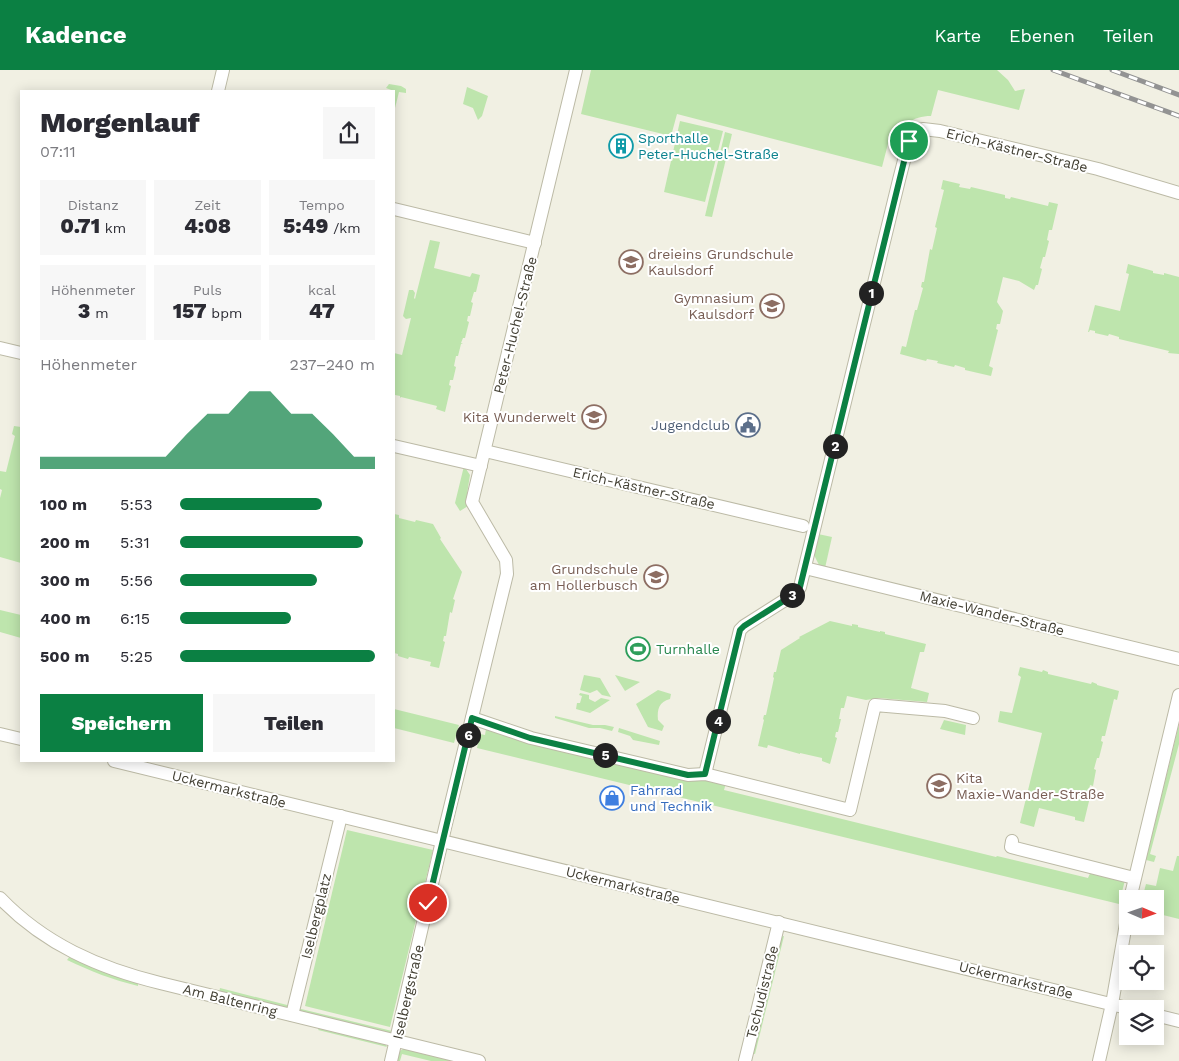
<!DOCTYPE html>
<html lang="de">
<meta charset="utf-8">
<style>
:root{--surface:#fff;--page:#f7f7f7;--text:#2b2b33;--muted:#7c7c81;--accent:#0b8043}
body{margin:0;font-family:"Work Sans",sans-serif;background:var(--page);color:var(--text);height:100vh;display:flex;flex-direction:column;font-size:19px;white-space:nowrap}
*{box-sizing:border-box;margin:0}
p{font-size:16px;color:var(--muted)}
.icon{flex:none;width:28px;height:28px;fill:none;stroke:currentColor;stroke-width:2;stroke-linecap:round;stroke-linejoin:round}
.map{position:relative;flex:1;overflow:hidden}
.sheet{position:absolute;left:20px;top:20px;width:375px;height:672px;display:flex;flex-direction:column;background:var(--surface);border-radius:0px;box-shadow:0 2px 12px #0003}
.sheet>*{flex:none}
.needle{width:32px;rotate:92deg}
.controls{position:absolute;left:1119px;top:820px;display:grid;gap:10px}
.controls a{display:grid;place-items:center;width:45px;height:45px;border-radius:0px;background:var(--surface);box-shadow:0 2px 12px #0003;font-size:25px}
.pin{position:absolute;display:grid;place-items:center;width:42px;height:42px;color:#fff;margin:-21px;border:2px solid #fff;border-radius:50%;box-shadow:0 1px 5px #0007}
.km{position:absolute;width:25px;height:25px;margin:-12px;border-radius:50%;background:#222;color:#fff;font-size:14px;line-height:25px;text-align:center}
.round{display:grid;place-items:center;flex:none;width:52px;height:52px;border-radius:0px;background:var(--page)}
.overview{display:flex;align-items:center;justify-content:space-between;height:85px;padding:0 20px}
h1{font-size:28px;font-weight:800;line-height:38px}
.metrics{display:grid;grid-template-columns:repeat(3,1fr);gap:8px;height:85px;padding:5px 20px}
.metrics div{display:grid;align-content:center;border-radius:0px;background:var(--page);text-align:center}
.metrics b{font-size:21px;font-weight:800}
.metrics small{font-size:14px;font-weight:400}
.metrics p{font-size:14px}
.chart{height:140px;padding:10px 20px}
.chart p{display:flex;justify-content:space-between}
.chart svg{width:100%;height:90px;margin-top:5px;fill:var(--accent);opacity:.7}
.cta{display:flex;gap:10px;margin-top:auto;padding:10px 20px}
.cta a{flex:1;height:58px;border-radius:0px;background:var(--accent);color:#fff;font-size:20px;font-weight:800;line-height:58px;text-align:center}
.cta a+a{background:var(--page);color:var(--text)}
ul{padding:0 20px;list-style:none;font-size:16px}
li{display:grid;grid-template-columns:80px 60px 1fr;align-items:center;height:38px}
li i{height:12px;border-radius:6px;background:var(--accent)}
header{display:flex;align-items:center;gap:30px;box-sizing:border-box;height:70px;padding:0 25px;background:var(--accent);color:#fff}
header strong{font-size:24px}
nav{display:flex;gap:28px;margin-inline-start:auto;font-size:18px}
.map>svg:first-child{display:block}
.green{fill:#bee5ad}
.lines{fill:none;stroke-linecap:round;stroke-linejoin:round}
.minor-casing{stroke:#bcbaa6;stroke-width:14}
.minor{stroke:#fff;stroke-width:12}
.rail-casing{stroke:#939393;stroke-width:5}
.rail{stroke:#fff;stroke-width:3;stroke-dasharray:9;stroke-linecap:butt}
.route-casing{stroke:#fff;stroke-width:10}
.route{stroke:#0b8043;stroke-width:6}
.labels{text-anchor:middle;stroke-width:4;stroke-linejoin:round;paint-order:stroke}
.culture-label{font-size:14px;fill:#0d838f;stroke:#fff;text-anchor:start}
.street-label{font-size:14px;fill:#434034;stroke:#fff}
.education-label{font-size:14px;fill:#785e54;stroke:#fff;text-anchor:end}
.service-label{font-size:14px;fill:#4e5e75;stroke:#fff;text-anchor:end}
.leisure-label{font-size:14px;fill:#27864d;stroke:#fff;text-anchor:start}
.shop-label{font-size:14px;fill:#366cbe;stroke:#fff;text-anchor:start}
</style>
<header>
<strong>Kadence</strong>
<nav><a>Karte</a><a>Ebenen</a><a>Teilen</a></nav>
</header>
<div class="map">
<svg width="1179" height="991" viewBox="0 0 1179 991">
<rect width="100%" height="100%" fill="#f1f0e3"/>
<g class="green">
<path d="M 591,0 L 997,0 L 1008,10 L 1015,21 L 1025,19 L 1019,40 L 938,20 L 931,46 C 912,46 903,55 895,71 L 889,70 L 882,97 L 677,44 L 671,66 L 581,44 Z"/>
<polygon points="389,14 401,16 406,19 406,23 399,22 394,42 394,21 386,18"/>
<polygon points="467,17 488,26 482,46 478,50 473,38 463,34"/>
<polygon points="680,51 723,61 705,132 664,122"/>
<polygon points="725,62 732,64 712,147 705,146"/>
<polygon points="943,110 960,114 959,117 970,119 971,117 1005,125 1005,128 1010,129 1011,127 1048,136 1049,132 1058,134 1052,160 1049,160 1047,170 1049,171 1045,187 1043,187 1040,198 1042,199 1038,215 1036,215 1034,220 1019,211 1003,207 997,232 1003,241 1000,254 997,254 996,259 998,260 989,296 993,298 991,306 965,300 965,298 955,295 954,297 937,293 938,291 927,289 926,291 900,284 902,276 906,277 915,240 917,240 923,218 921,217 922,212 924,212 930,179 932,180 937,158 935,157 944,120 941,119"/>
<polygon points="430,170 440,172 434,198 470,207 472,203 480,205 476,222 474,222 471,232 473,233 470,246 468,246 467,251 469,252 465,268 463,268 461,273 463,273 461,274 458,286 456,286 454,296 456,297 453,310 450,310 449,315 451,316 445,342 436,339 437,336 401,327 400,328 400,326 395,325 394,327 394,283 402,285 411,248 406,249 403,246 409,220 413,220 415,223 414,228 415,229"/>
<polygon points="1128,194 1153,201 1153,203 1164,205 1164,203 1179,207 1179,284 1168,283 1169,281 1119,269 1119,267 1109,264 1108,266 1095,263 1095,261 1090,260 1089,262 1088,262 1095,235 1120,241 1129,204 1126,203"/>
<polygon points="14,356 21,357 21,493 0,487 0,428 2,420 0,419 0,401 6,402 15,366 12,364"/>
<polygon points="464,396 470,405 467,424 468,436 460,441 455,433"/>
<polygon points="394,444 399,445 399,448 415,452 416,450 433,454 441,468 440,469 462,502 453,529 455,530 452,543 450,542 446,566 444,566 443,571 445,572 439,598 430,596 431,592 409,587 408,589 398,586 398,584 394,583"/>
<polygon points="818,464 832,467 825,498 819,495 814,485"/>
<polygon points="0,540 21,545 21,568 0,562"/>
<polygon points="830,551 852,556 852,554 858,555 858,557 880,562 880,561 885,562 885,564 926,574 924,582 920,582 911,618 929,623 927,632 879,628 866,630 847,626 844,638 841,638 839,649 841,649 838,662 836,662 835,667 837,668 830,694 822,691 822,688 800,683 800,684 768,675 767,678 758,676 764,650 763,649 764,645 766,645 774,608 773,607 774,602 776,602 781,580 800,568 799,567"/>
<polygon points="1020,597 1042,602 1043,600 1048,602 1048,604 1091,614 1092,612 1097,614 1097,615 1119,621 1117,630 1114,629 1105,666 1102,666 1101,671 1103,672 1099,688 1097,688 1094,699 1096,700 1093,716 1090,715 1088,726 1090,727 1084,752 1075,750 1075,747 1039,738 1034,757 1020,753 1042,663 998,652 1000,641 1012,643 1021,607 1018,605"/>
<polygon points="584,605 600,608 611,627 602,625 597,620 590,623 580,620"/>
<polygon points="615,605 640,612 625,621"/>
<path d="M 658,620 L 671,624 L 670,629 C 659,632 657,639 658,650 L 664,656 L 662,661 L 648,657 L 636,634 Z"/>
<polygon points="580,623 589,625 589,629 595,632 601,628 610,630 590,643 576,639 577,633 580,633 582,626 579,625"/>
<polygon points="394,639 459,655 454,673 394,658"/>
<polygon points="555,646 593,655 605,655 614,657 612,661 600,658 589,658 555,648"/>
<polygon points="944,650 966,655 965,665 940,659"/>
<polygon points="1179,654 1179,674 1150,784 1156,786 1154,792 1146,790"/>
<polygon points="619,658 660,671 659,675 633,670 630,666 618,662"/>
<polygon points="486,659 726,713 724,720 996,787 997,786 1088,808 1091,801 1125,810 1119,834 477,678 480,664 485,665"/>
<polygon points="347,760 433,780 390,957 305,936"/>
<polygon points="1177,786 1179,786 1179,849 1155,843 1155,829 1142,829 1146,814 1156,816 1160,798 1173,801"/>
<polygon points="784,866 755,984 751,983 780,867"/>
<path d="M 70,886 L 138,912 L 138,916 C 113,910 90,901 67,890 Z"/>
<polygon points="220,918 291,936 289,938 219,923"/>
<polygon points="297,938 392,961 388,963 303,943"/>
<polygon points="320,957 385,974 387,977 318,960"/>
<polygon points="405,978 452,991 431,991 402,984 400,991 395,991 398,982"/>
</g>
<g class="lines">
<g class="minor-casing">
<g id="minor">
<polyline points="218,21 223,0"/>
<polyline points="394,139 535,173"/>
<polyline points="0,278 21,283"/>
<polyline points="394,376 481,396"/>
<polyline points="485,381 803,456"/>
<polyline points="805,498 1179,589"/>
<polyline points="472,648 531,668 688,705 705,704 850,740 875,635 945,641 973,648"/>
<polyline points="0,664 21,669"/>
<polyline points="114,691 1131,939"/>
<polyline points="705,704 740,560 744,556 796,523 800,517 899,110 909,71 915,61 923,59 940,61 1098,99 1179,123"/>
<polyline points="1012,771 1011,777 1134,808"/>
<path d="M 0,828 C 44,874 99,898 160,913 L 479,991"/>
<polyline points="1130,829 1179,625"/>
<polyline points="292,945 341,746"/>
<polyline points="1155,945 1179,951"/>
<polyline points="391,991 445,758 507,504 506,490 472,432 576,0"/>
<polyline points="745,991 779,852"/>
<polyline points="1099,991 1112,934 1128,842"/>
</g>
</g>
<use href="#minor" class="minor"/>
<g class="rail-casing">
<g id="rail">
<polyline points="1053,0 1179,46"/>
<polyline points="1112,0 1179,25"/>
</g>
</g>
<use href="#rail" class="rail"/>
</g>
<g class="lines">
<g class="route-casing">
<polyline id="route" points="428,833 472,648 530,668 688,705 705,704 740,560 744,556 796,523 800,517 909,71"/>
</g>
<use href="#route" class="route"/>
</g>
<defs>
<g id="building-ring" transform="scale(1.25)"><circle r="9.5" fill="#fff" stroke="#0f9aa8" stroke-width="1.5"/><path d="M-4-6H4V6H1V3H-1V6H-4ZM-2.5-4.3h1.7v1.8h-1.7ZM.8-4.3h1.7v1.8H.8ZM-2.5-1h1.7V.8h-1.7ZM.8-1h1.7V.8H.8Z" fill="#0f9aa8"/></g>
<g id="school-ring" transform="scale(1.25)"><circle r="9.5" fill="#fff" stroke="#8d6e63" stroke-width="1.5"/><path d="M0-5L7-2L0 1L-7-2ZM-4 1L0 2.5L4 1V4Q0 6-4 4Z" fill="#8d6e63"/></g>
<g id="civic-ring" transform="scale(1.25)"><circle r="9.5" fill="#fff" stroke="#5c6f8a" stroke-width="1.5"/><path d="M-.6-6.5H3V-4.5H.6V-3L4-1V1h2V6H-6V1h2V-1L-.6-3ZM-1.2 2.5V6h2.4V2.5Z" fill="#5c6f8a"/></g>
<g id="stadium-ring" transform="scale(1.25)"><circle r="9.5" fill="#fff" stroke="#2e9e5b" stroke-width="1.5"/><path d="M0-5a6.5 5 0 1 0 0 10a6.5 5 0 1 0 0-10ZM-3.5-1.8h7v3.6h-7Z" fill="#2e9e5b"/></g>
<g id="shop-ring" transform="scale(1.25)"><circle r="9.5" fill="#fff" stroke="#3f7fe0" stroke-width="1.5"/><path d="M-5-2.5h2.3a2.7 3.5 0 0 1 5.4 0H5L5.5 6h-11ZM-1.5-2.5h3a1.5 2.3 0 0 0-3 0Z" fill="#3f7fe0"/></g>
</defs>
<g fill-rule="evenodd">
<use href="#building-ring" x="621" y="76"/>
<use href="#school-ring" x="631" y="192"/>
<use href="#school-ring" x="772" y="236"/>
<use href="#school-ring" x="594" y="347"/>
<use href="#civic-ring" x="748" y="355"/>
<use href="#school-ring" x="656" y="507"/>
<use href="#stadium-ring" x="638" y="579"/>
<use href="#school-ring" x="939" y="716"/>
<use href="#shop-ring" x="612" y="728"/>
</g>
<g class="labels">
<g class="culture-label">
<text x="638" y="73">Sporthalle<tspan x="638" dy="16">Peter-Huchel-Straße</tspan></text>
</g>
<g class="street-label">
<text transform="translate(1017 80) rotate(14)" y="5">Erich-Kästner-Straße</text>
<text transform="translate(515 255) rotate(-76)" y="5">Peter-Huchel-Straße</text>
<text transform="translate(644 418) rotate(13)" y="5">Erich-Kästner-Straße</text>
<text transform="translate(992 543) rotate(14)" y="5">Maxie-Wander-Straße</text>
<text transform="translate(229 719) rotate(14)" y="5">Uckermarkstraße</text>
<text transform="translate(623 815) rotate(14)" y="5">Uckermarkstraße</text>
<text transform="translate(316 846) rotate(-76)" y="5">Iselbergplatz</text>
<text transform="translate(1016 910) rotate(14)" y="5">Uckermarkstraße</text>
<text transform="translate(408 922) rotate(-77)" y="5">Iselbergstraße</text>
<text transform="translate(762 922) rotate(-76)" y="5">Tschudistraße</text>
<text transform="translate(230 930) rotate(14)" y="5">Am Baltenring</text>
</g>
<g class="education-label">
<text x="648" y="189" text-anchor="start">dreieins Grundschule<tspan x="648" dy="16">Kaulsdorf</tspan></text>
<text x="754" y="233">Gymnasium<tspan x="754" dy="16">Kaulsdorf</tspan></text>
<text x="576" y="352">Kita Wunderwelt</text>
<text x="638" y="504">Grundschule<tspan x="638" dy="16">am Hollerbusch</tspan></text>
<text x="956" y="713" text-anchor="start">Kita<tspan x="956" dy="16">Maxie-Wander-Straße</tspan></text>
</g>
<g class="service-label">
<text x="730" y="360">Jugendclub</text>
</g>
<g class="leisure-label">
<text x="656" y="584">Turnhalle</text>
</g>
<g class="shop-label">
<text x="630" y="725">Fahrrad<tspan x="630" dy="16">und Technik</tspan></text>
</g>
</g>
</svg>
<div class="controls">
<a><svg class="needle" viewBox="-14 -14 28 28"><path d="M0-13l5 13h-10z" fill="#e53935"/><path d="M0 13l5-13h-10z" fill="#7c7c81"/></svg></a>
<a><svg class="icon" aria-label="locate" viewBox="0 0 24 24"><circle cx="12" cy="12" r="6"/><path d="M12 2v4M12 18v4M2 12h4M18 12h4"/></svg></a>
<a><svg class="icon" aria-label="layers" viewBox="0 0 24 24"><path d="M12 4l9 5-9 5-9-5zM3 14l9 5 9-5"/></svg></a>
</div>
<div class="pin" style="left:909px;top:71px;background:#1e9e55"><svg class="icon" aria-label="arrive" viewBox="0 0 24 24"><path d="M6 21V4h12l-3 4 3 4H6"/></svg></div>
<div class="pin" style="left:428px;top:833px;background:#d93025"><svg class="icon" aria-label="check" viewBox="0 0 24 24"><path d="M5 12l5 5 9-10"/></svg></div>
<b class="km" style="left:871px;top:223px">1</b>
<b class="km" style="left:835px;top:376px">2</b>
<b class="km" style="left:792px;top:525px">3</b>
<b class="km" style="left:718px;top:651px">4</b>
<b class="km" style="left:605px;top:685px">5</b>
<b class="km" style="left:468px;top:665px">6</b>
<section class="sheet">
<div class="overview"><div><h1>Morgenlauf</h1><p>07:11</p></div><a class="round"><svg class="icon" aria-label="share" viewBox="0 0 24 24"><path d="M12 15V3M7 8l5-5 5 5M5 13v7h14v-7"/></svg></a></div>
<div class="metrics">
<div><p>Distanz</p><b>0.71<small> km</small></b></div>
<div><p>Zeit</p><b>4:08</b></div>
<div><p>Tempo</p><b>5:49<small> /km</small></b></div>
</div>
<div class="metrics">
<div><p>Höhenmeter</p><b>3<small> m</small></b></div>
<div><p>Puls</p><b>157<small> bpm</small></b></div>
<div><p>kcal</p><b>47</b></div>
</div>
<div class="chart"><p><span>Höhenmeter</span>237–240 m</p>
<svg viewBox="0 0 160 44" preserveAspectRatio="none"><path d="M0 44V38L10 38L20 38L30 38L40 38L50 38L60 38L70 27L80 17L90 17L100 6L110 6L120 17L130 17L140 27L150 38L160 38V44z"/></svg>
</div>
<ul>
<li><b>100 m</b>5:53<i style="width:73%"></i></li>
<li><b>200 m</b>5:31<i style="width:94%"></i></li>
<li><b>300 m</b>5:56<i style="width:70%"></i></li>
<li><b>400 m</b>6:15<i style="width:57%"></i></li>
<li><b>500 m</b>5:25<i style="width:100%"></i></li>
</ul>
<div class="cta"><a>Speichern</a><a>Teilen</a></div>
</section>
</div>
